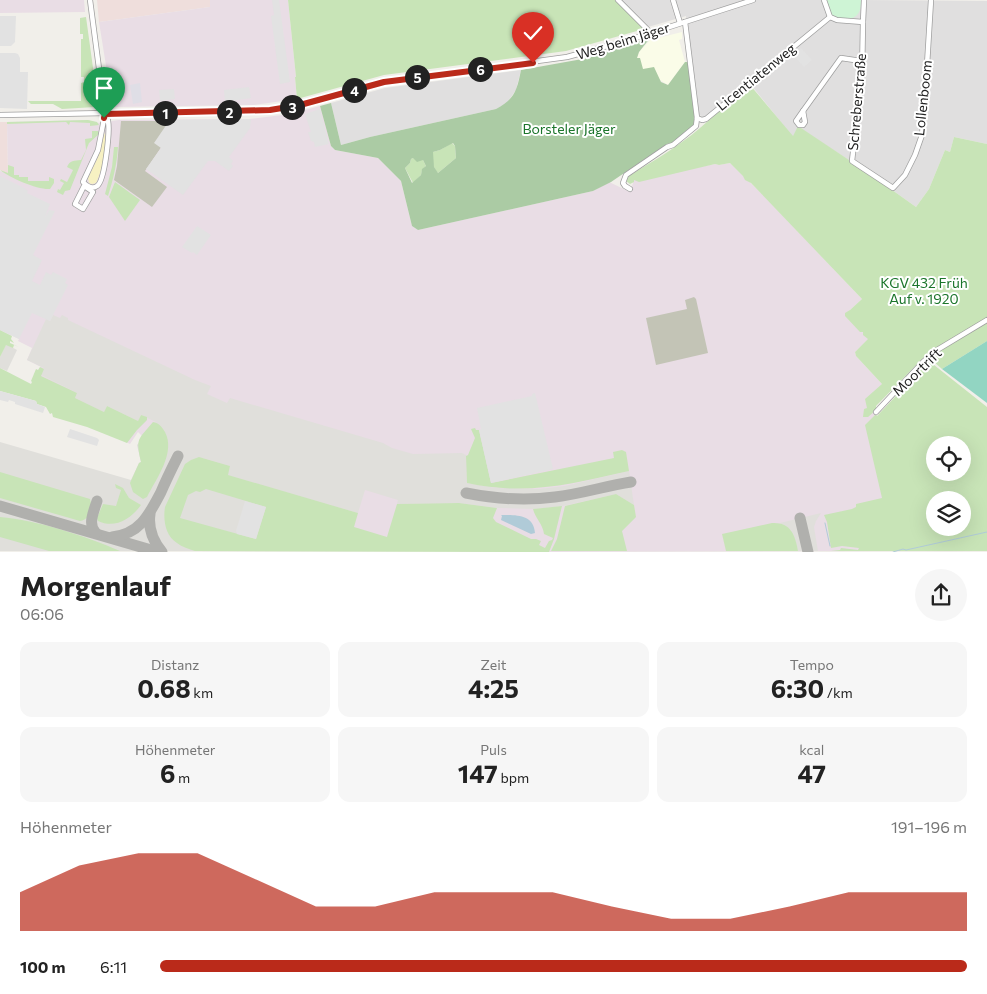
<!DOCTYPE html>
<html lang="de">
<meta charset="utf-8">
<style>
:root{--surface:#fff;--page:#f6f6f6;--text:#222;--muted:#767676;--accent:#ba2a1a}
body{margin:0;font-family:Commissioner,sans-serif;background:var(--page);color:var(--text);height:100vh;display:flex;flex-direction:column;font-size:19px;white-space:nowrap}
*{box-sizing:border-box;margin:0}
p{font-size:16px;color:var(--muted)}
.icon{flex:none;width:28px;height:28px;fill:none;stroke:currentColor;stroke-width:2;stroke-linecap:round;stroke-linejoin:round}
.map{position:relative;height:552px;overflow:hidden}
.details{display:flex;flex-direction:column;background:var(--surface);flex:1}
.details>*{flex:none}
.tools{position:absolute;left:926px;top:436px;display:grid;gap:10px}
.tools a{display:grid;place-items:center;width:45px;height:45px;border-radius:50%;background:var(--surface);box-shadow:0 5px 20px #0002;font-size:25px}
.pin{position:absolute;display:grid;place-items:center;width:42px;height:42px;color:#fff;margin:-51px -21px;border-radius:50% 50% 50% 0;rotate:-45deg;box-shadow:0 0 5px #0007}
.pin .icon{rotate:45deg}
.km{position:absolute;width:25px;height:25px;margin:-12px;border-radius:50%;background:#222;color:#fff;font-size:14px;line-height:25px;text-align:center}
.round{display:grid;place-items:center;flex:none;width:52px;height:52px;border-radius:26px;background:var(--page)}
.overview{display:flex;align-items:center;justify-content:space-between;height:85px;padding:0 20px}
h1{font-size:28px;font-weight:700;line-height:38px}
.metrics{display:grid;grid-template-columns:repeat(3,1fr);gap:8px;height:85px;padding:5px 20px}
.metrics div{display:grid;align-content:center;border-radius:12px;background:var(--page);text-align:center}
.metrics b{font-size:25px;font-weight:700}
.metrics small{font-size:14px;font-weight:400}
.metrics p{font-size:14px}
.chart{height:140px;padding:10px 20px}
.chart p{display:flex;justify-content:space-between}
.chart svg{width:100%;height:90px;margin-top:5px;fill:var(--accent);opacity:.7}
ul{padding:0 20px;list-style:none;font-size:16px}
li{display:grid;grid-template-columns:80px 60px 1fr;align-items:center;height:38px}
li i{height:12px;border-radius:6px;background:var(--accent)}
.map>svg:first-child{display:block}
.residential{fill:#e0dfdf}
.commercial{fill:#efdedc}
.industrial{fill:#e9dde5}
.education{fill:#fafce8}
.airport{fill:#e0dfdb}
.construction{fill:#c3c4b6}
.grass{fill:#c8e4b7;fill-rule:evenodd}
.forest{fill:#abcba4;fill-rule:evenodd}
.sand{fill:#f7f1c2}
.park{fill:#cef4d5}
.pitch{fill:#92d5c2}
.parking{fill:#e2e2e2}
.plaza{fill:#dfdee6}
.water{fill:#b0cbd8}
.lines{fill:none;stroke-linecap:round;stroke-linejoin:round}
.stream{stroke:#b0cbd8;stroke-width:1}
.taxiway{stroke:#b0b0ad;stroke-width:11}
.minor-casing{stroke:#9f9f9f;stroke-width:6}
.minor{stroke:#fff;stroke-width:4.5}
.route-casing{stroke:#fff;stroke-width:10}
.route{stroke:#ba2a1a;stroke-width:6}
.labels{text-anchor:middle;stroke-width:4;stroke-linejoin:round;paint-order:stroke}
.street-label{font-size:14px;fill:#222;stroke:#fff}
.park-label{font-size:14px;fill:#1b752b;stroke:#fff}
</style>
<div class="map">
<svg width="987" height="552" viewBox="0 0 987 552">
<rect width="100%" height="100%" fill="#f1efea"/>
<g class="residential">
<polygon points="621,0 826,0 834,17 845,19 860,10 861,0 987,1 987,144 954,137 950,152 945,150 929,189 916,207 864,170 798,127 793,137 751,85 708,120 698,114 686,16 648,27"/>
<polygon points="521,70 516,90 507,103 496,109 370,137 341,145 331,103 385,88"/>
</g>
<g class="commercial">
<polygon points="97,0 210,0 210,7 99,22"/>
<polygon points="0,122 7,122 8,174 0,170"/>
</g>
<g class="industrial">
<polygon points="0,0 84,0 85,12 0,13"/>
<polygon points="210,0 288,0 296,77 295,77 297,99 254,105 115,107 112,103 99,22 210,7"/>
<polygon points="320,106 331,146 335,150 378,158 401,181 412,226 418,230 593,191 609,182 628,191 632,186 634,180 715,164 719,165 730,163 762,194 862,299 850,310 869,339 855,352 856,356 882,384 876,406 876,416 891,470 883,551 464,552 387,544 139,440 142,436 138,432 130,444 37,401 0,370 31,386 41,367 27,360 32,348 18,341 19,339 0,330 0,171 8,173 7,122 88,120 98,123 119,120 249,119 290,114"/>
</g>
<polygon class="education" points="682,32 682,39 679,40 685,62 668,85 641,68 640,59 637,58 639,52 650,40"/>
<g class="airport">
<polygon points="53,315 60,318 62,315 68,318 68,320 195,380 211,386 207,394 227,403 230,398 383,443 392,448 413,454 462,453 466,455 467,483 496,488 539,489 565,486 629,471 634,505 616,494 563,506 533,509 499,508 459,503 397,504 398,500 365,490 358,513 227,475 230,466 203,458 191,460 387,544 464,551 0,551 0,442 131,480 139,463 141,462 137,445 156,422 141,415 138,421 107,406 104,412 75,398 77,393 41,375 44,368 27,360 46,319 50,321"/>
<polygon points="6,344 17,350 7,371 0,368 0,357"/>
<polygon points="821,513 816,521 814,527 818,551 798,551 791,530 780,523"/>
</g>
<g class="construction">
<polygon points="121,121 179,121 145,171 167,187 152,207 114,180 117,166"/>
<polygon points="694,297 696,299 708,353 656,365 646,318 687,309 685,300"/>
</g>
<g class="grass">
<polygon points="288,0 616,0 644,29 566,51 384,75 297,99 295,77 296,77"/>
<polygon points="86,17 98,104 95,107 62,109 53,104 31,104 28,101 81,101 81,83 84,82 84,77 81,77 81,39 83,39 83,34 80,34 80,18"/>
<path d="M 750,85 L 793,136 L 798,126 L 864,170 L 916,207 L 929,189 L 945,150 L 950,152 L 954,137 L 987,144 L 987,341 L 942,369 L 926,355 L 876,406 L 876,410 L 868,417 L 863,417 L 864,409 L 867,408 L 865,399 L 882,384 L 856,356 L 855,352 L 868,339 L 863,335 L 863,332 L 860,332 L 845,316 L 845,313 L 850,310 L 862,299 L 751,183 L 745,180 L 743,176 L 730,163 L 719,165 L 715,164 L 639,182 L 634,180 L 634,182 L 630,184 L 626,181 L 626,178 C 651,162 678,147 700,128 C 717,113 733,99 750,85 Z"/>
<polygon points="88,120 97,122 99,125 90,126 90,123 70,122 69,125 66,122 7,124 7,122"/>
<path d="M 92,131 L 98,131 L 99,134 L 89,143 L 70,190 L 65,191 L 63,195 L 57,192 L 58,189 L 60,190 L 64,183 L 60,181 L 61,179 L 67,182 L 73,170 L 67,167 C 70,160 74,161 81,160 L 86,150 L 85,139 L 92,138 Z"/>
<path d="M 452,143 L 455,146 L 456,158 L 438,173 C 433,169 431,158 433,152 L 440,150 Z"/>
<path d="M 114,147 L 118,147 C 117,164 113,180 108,196 L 105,194 L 112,167 Z"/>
<polygon points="413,158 423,160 426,166 422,170 421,175 413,183 405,168 410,163 411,159"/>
<path d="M 8,165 L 14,167 L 14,175 L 19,175 L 19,177 L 28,177 L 28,181 L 49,181 L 49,177 L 54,179 L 54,183 L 50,189 C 38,190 10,178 0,170 L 8,173 Z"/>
<polygon points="115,182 140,200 125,221 109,197"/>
<polygon points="0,330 12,336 11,339 14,343 10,341 10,343 19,347 14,345 13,348 6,345 0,357"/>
<path d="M 929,361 L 987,407 L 987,551 L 831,551 L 840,550 L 841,548 L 858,550 L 859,548 L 842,546 L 831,548 L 827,522 L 824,515 L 852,509 L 856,507 L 856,504 L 882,498 L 865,425 L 876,414 L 877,416 ZM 935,445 L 962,445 L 962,472 L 935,472 ZM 935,500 L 962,500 L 962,528 L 935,528 Z"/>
<polygon points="40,367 44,369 41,376 77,393 75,398 104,412 107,406 138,421 141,415 147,417 147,420 137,430 127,443 87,427 53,417 52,413 50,414 46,407 37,404 36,401 0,391 0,368 31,384 32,382 31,381 36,369 38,370"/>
<path d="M 153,422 C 159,423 162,427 165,432 C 176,453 156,479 147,497 L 143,499 L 133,492 L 130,483 L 139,463 L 141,462 C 136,438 137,441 153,422 Z"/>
<path d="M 475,428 L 476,430 L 479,430 L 491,483 L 614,458 L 613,452 L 622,450 L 626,452 L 629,471 C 571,484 527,496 467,483 L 466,456 L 468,455 L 475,438 L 471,429 Z"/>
<path d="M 199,457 L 230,466 L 228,475 L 358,513 L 354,527 L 387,537 L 397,504 L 459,503 L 497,508 L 493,518 L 496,522 L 531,539 L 536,539 L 541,541 L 539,545 L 545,548 L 549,541 L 552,540 L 553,538 L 544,534 C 543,524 535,518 533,509 L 562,506 L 554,539 L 549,552 L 195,551 C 189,549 182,547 177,543 C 165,536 163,519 165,507 L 185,464 L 191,460 ZM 206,489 L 266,507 L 256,539 L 180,518 L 188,495 L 196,491 L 200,492 Z"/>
<path d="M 0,472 L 90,499 C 93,507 90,520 80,521 L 0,498 Z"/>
<path d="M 115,484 L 123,488 L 129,498 L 141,505 C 131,519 115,529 98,521 L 97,518 L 103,504 L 116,506 L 121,490 L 116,488 Z"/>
<polygon points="616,494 634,505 636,517 622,531 627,551 551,551 557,539 565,506"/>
<path d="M 0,517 C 37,520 85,536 120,551 L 49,551 L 0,537 Z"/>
<path d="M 772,523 C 791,522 795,535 798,551 L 726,551 L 722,534 Z"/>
</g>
<path class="forest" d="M 650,38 L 639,52 L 637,58 L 640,58 L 643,69 L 654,67 L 661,82 L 668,85 L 685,62 L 688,62 L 696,125 L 675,142 L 667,144 L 611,182 L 593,191 L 418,230 L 412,226 L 401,181 L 378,158 L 335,150 L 331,146 L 320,106 L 331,103 L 341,145 L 370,137 L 496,109 C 515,99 517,90 521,70 L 588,58 ZM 453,143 L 455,146 L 456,158 L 438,173 L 434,167 L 433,152 L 440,150 ZM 413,158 L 417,162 L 423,160 L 426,166 L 422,169 L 421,175 L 412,183 L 405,168 L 410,163 L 411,159 Z"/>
<path class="sand" d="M 105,132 C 108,146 103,169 96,183 L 92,184 L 89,183 L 88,178 L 98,157 Z"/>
<path class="park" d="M 826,0 L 861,0 C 861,5 861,12 856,16 C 851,20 838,20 832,15 C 828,12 827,5 826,0 Z"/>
<polygon class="pitch" points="987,341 987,403 942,369"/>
<g class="parking">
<polygon points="272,0 279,0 290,82 280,84 271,16 274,15"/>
<polygon points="0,16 16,16 15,42 11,46 0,46"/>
<polygon points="801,48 812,60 804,67 793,55"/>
<polygon points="0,53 15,53 18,54 20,58 20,72 28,72 27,109 0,108"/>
<polygon points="249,87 251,98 225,102 224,90"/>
<polygon points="174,89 175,99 160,101 159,90"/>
<polygon points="320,109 329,144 315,147 314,142 311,141 308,132 311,132 305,114"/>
<polygon points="249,119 251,120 250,128 229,157 233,161 231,164 233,166 229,171 215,161 208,161 183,195 146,169 161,148 154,143 167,124 167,120"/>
<polygon points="0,176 24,188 28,191 27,193 50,204 45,217 49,210 55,211 33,255 42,260 32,281 40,285 46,272 51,275 53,272 67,279 65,283 68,285 50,321 32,313 19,339 0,330"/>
<polygon points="197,226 211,235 197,255 193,252 192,253 182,247"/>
<polygon points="0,391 36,401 37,404 45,407 43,413 15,404 15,402 9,400 8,402 0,400"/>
<polygon points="535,393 553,469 491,483 479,430 481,429 477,408 532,396 532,394"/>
<polygon points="70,429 97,438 99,440 97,446 67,437"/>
<polygon points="245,501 266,507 256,539 237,534 236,531"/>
</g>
<polygon class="plaza" points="140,83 142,102 133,104 130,85"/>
<path class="water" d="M 501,515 C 515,515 534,514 535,533 L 531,534 L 501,520 L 502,516 Z"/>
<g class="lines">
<g class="stream">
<polyline points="825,523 830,546"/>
<polyline points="893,552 903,549 906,550 987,532"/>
</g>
<g class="taxiway">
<path d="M 466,493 C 496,499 525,501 555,497 C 581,494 605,486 631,482"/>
<polyline points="0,506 158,552"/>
<path d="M 150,514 C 148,528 153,541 162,552"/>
<polyline points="800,518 808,552"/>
<path d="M 96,533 C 87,525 94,511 97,501"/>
<path d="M 112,537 C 140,534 149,515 161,492 C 166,480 172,468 178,456"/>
</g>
<g class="minor-casing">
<g id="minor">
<path d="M 90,0 L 105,114 L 98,150 L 83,182 C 87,186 92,190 97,186 C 105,181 110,131 108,121 C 108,120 106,114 105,114"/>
<polyline points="618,0 651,33"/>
<polyline points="673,0 680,23"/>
<polyline points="824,0 830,17 837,20 863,22 864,0"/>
<polyline points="863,22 862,76 852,161 893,188 905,175 915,155 922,135 924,114 931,0"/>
<polyline points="803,111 841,58 861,61"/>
<polygon points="803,111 805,122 803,125 799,125 796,121"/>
<polyline points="0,115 270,110 300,105 384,82 567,57 629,40 753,0"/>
<polyline points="697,118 702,120 706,119 830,17"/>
<polygon points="84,186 93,192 83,209 75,204"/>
<polyline points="630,189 625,186 623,183 626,175 667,147 673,145 696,126 697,118 685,22"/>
<polyline points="876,412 923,362 937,350 987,320"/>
</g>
</g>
<use href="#minor" class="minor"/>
</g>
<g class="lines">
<g class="route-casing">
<polyline id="route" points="104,118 105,114 270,110 300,105 384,82 533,63"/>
</g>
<use href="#route" class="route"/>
</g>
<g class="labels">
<g class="street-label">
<text transform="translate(623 41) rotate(-17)" y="5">Weg beim Jäger</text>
<text transform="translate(756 77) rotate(-39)" y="5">Licentiatenweg</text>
<text transform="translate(923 98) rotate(-84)" y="5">Lollenboom</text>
<text transform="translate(857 102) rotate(-85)" y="5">Schreberstraße</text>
<text transform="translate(917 372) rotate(-44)" y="5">Moortrift</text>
</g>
<g class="park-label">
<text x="569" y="134">Borsteler Jäger</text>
<text x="924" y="288">KGV 432 Früh<tspan x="924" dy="16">Auf v. 1920</tspan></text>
</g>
</g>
</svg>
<div class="tools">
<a><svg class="icon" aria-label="locate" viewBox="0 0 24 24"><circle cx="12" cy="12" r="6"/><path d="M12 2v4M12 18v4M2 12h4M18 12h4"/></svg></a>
<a><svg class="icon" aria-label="layers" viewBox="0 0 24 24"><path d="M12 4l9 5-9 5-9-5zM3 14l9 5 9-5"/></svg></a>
</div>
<div class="pin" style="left:104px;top:118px;background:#1e9e55"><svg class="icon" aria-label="arrive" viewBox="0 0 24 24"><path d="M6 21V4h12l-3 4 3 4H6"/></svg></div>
<div class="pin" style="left:533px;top:63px;background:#d93025"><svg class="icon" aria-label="check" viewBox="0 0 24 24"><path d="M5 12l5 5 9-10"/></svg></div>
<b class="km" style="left:165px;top:113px">1</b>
<b class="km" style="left:229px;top:112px">2</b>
<b class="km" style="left:292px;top:107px">3</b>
<b class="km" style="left:354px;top:90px">4</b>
<b class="km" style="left:417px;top:77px">5</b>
<b class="km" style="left:480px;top:69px">6</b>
</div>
<section class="details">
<div class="overview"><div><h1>Morgenlauf</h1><p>06:06</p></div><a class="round"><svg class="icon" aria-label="share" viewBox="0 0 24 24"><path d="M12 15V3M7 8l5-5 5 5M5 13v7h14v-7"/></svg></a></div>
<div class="metrics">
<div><p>Distanz</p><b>0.68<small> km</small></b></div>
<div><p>Zeit</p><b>4:25</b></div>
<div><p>Tempo</p><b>6:30<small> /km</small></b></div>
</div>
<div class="metrics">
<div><p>Höhenmeter</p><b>6<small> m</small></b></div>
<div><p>Puls</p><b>147<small> bpm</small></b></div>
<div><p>kcal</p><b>47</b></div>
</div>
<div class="chart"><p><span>Höhenmeter</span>191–196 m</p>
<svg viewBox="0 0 160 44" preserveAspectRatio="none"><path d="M0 44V25L10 12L20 6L30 6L40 19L50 32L60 32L70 25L80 25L90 25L100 32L110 38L120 38L130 32L140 25L150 25L160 25V44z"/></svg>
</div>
<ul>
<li><b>100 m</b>6:11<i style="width:100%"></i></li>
</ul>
</section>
